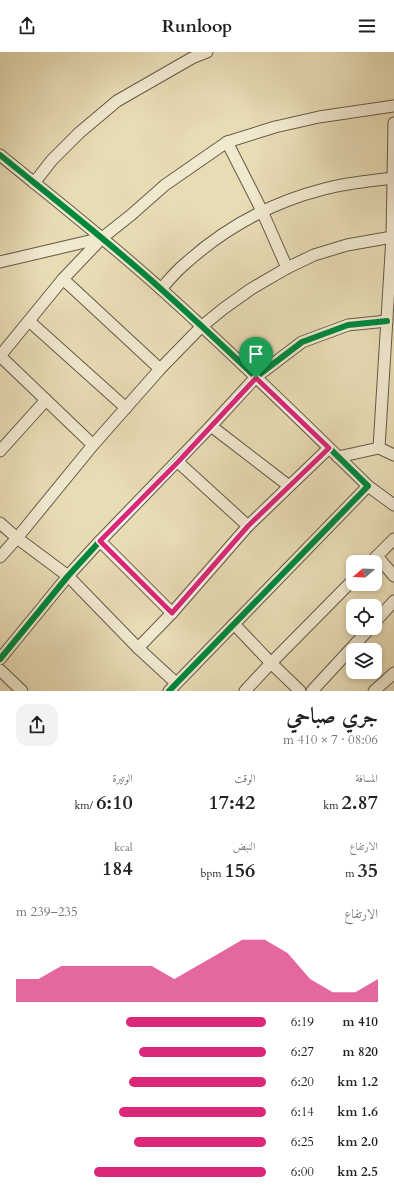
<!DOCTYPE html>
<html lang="ar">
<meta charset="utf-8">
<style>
:root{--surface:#fff;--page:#f2f2f2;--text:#202124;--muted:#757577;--accent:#db2777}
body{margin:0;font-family:Cardo,Amiri,serif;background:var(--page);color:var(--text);direction:rtl;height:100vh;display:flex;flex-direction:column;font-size:15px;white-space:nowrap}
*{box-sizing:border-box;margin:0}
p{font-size:13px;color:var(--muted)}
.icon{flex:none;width:22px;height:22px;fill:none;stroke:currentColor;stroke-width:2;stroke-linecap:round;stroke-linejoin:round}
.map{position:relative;height:639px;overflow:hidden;direction:ltr}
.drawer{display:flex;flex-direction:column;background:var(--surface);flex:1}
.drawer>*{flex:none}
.needle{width:26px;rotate:251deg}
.tools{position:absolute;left:346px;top:503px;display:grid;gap:8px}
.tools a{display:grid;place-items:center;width:36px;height:36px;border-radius:8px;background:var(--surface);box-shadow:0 2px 6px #0003;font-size:20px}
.pin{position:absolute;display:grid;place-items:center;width:34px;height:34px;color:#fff;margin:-41px -17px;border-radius:50% 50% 50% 0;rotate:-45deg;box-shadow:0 0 4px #0007}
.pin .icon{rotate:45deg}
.round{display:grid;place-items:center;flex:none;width:42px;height:42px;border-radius:12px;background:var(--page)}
.overview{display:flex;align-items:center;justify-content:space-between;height:68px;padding:0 16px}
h1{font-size:22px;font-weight:800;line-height:30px}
.figures{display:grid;grid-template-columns:repeat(3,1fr);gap:6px;height:68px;padding:4px 16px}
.figures div{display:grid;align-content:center}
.figures b{font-size:20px;font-weight:800}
.figures small{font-size:11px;font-weight:400}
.figures p{font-size:11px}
.chart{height:112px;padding:8px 16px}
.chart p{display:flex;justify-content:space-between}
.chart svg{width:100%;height:72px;margin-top:4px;fill:var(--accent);opacity:.7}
ul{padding:0 16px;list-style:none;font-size:13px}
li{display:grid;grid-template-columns:64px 48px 1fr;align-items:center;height:30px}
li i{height:10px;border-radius:5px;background:var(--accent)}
header{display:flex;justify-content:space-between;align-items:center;height:52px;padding:0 16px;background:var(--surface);font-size:18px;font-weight:800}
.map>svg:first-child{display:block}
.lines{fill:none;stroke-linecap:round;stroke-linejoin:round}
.minor-casing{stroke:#655b48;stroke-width:13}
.minor{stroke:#f0e8cf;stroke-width:11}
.cycleway-casing{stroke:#f0e8cf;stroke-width:8}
.cycleway{stroke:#00873e;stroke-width:6}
.route-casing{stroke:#fff;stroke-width:8}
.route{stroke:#db2777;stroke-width:5}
</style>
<header><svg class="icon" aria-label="menu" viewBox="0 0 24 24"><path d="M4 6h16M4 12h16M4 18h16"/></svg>Runloop<svg class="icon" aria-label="share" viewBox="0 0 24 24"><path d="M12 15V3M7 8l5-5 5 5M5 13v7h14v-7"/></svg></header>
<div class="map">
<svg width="394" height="639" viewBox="0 0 394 639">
<rect width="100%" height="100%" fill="#e8dcb5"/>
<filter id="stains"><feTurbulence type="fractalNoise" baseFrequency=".005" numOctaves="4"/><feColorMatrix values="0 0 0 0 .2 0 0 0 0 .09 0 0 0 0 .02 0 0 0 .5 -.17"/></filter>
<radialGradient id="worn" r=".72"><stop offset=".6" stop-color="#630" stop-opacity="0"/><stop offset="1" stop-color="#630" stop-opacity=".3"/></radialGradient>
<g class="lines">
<g class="minor-casing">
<g id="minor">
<polyline points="227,90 262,159 287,216"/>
<path d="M 0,103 C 54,147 109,190 161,237 C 232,301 300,367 368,434 L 169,639"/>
<polyline points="34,131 52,108 79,81 117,49 192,6 207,0"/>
<polyline points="0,210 102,186"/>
<polyline points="63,227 160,317"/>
<path d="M 161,237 C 169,228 177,218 186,211 C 225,176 273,150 324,137 C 346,131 370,129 393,126"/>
<polyline points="29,269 126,356"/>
<polyline points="0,304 63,227 102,186 131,163 165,133 227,90 275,75 319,65 394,54"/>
<polyline points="0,304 93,393"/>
<polyline points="211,374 289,434"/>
<polyline points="379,396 392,185 394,71"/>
<polyline points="0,399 46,348"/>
<polyline points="338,405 379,396 394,403"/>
<polyline points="178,410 248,474"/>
<polyline points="368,434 394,453"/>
<polyline points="0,471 17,486 68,524 138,596 176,631"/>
<polyline points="100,489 172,561"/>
<polyline points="377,504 394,524"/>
<polyline points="0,505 17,486 93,393 160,317 201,275 223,257 251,237 287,216 314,203 347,193 392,185"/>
<polyline points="371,510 394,487"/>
<polyline points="375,570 394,549"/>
<polyline points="234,572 271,611 300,639"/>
<polyline points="138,596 172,561 248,474 329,396"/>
<polyline points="0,607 68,524 100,489 211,374 256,325 302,290 348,273 387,269"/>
<polyline points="0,618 22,639"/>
<polyline points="245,639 271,611 353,528"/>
<polyline points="312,639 370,576"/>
<polyline points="374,639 394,621"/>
</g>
</g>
<use href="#minor" class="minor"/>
<g class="cycleway-casing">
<g id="cycleway">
<path d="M 0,103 C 54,147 109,190 161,237 C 232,301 300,367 368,434 L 169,639"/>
<polyline points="0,607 68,524 100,489 211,374 256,325 302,290 348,273 387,269"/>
</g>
</g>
<use href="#cycleway" class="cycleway"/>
</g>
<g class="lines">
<g class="route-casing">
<polygon id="route" points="256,326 329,396 248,474 172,561 100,489 178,410"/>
</g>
<use href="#route" class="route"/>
</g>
<rect width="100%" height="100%" filter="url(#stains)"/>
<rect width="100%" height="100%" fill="url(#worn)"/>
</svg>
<div class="tools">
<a><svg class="needle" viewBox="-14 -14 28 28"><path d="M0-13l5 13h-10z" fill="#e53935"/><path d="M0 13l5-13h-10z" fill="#757577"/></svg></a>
<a><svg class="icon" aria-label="locate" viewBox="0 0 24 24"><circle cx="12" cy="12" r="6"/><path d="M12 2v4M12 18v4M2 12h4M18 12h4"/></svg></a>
<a><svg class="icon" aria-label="layers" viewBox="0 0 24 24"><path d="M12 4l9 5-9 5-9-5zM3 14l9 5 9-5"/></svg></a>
</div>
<div class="pin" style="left:256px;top:326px;background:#1e9e55"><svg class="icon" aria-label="arrive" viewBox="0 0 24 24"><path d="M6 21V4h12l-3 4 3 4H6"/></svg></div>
</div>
<section class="drawer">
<div class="overview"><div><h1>جري صباحي</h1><p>08:06 · 7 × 410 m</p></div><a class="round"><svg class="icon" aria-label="share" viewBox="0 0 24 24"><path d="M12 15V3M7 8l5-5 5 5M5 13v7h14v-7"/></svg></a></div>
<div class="figures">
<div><p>المسافة</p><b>2.87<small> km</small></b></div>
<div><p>الوقت</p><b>17:42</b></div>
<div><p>الوتيرة</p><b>6:10<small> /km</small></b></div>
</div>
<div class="figures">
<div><p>الارتفاع</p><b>35<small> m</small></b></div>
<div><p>النبض</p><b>156<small> bpm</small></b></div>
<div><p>kcal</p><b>184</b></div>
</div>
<div class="chart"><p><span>الارتفاع</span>235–239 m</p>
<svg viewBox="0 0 160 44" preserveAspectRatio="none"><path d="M0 44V30L10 30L20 22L30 22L40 22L50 22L60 22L70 30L80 22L90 14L100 6L110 6L120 14L130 30L140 38L150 38L160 30V44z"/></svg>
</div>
<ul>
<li><b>410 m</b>6:19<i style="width:56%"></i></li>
<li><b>820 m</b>6:27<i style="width:51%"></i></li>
<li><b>1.2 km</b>6:20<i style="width:55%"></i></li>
<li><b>1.6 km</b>6:14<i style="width:59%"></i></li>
<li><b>2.0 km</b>6:25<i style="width:53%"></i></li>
<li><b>2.5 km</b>6:00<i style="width:69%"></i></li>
</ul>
</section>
